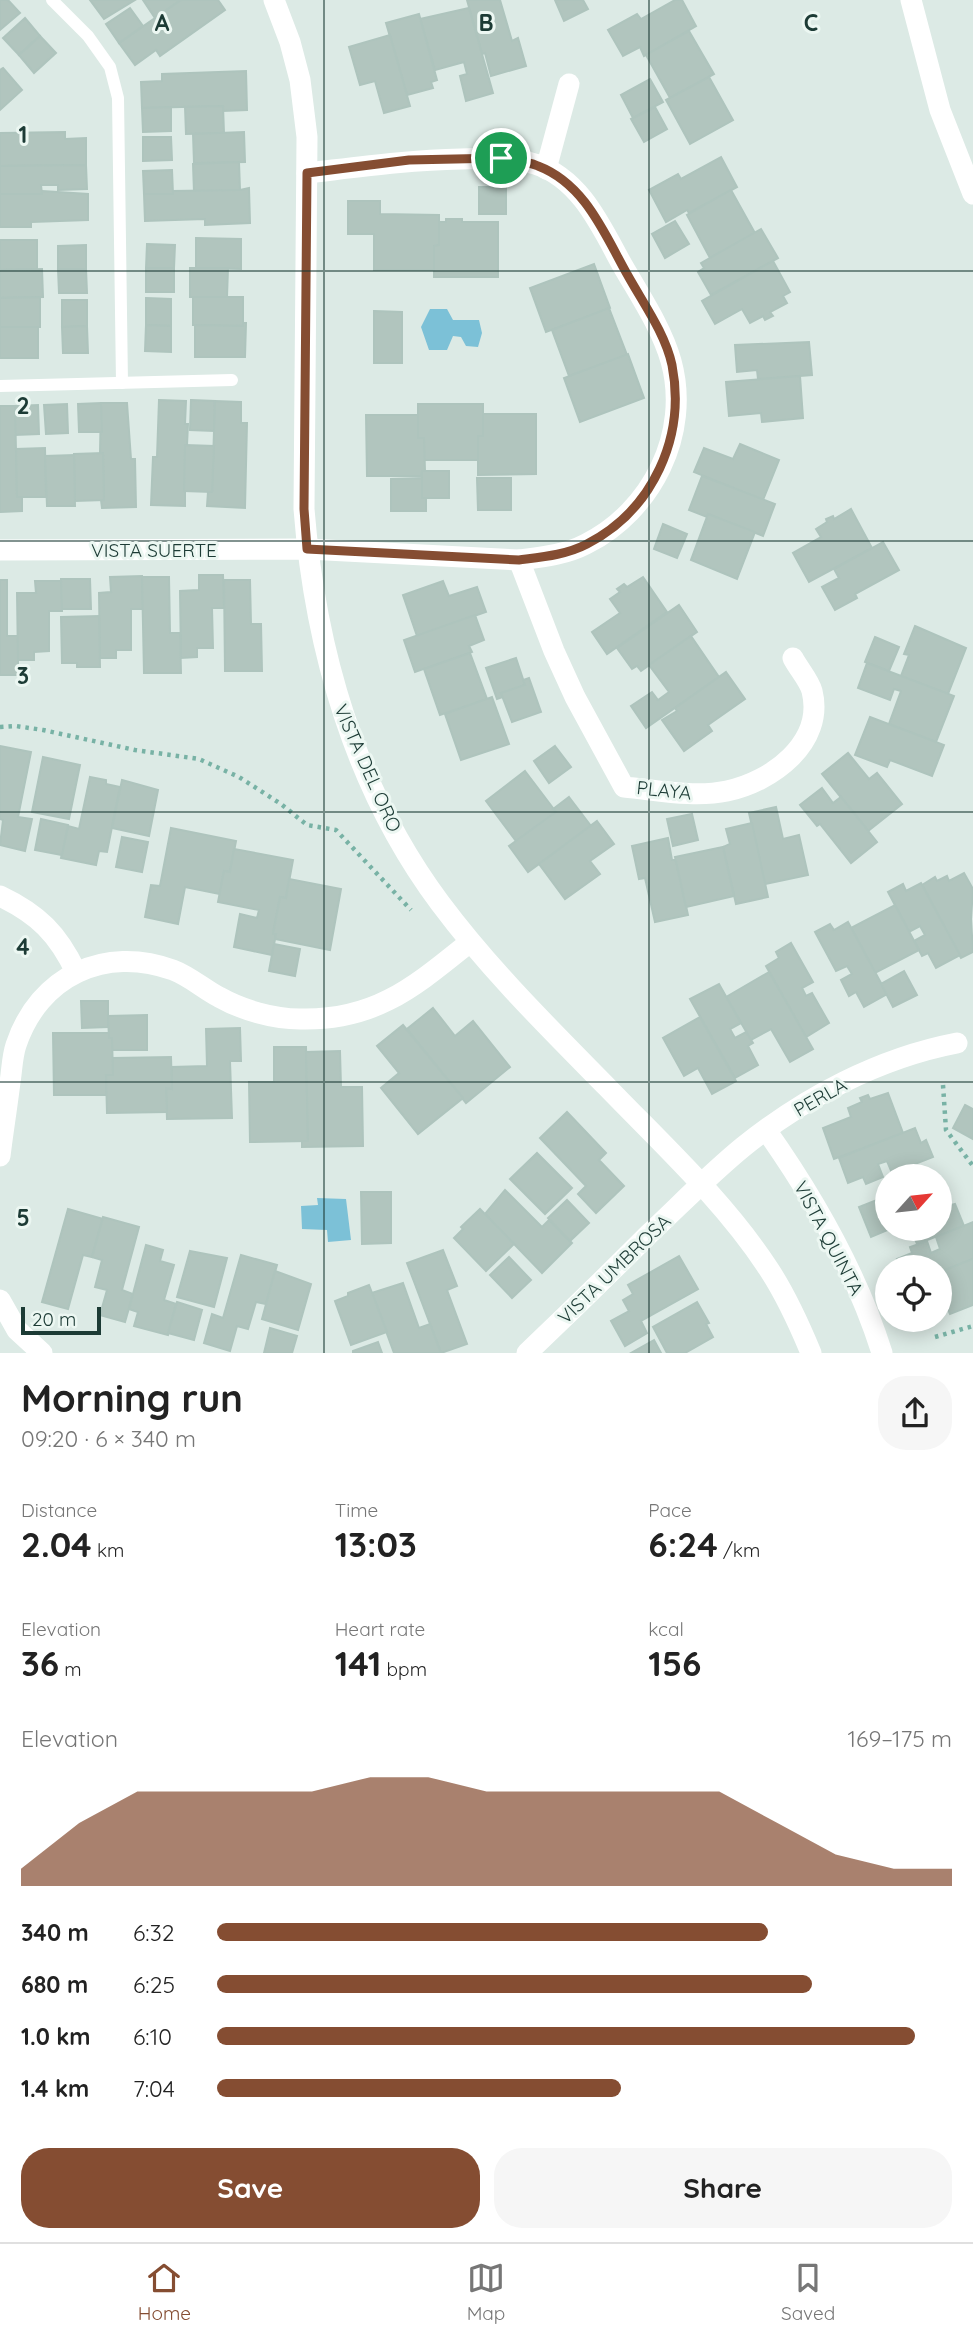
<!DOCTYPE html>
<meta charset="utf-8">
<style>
:root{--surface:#fff;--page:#f6f6f6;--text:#222;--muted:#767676;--line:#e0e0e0;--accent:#854d32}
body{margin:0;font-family:Quicksand,sans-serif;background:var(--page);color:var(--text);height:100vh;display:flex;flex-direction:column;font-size:26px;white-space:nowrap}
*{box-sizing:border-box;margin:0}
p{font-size:23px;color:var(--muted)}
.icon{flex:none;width:38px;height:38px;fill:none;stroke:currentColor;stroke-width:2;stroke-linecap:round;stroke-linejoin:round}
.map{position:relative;height:1353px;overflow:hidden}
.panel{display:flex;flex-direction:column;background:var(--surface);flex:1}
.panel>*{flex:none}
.needle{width:46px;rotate:63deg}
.controls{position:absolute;left:875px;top:1164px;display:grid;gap:14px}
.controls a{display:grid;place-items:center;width:77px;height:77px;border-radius:50%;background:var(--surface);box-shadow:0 4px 18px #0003;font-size:35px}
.scale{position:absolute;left:21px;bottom:18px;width:80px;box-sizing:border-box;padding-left:7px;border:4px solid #1c3b35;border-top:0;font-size:19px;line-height:24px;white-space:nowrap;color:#1c3b35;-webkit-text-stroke:5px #ecf7f2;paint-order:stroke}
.pin{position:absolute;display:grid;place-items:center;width:60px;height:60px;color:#fff;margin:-30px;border:4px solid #fff;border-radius:50%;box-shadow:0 2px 7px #0007}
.round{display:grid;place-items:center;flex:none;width:74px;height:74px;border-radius:28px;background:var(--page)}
.headline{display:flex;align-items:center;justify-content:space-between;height:119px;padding:0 21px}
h1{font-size:38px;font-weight:800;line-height:52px}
.stats{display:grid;grid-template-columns:repeat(3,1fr);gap:10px;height:119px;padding:7px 21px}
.stats div{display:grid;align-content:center}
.stats b{font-size:35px;font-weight:800}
.stats small{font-size:19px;font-weight:400}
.stats p{font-size:19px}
.chart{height:196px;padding:14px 21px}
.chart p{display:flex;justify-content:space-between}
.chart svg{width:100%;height:126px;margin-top:7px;fill:var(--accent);opacity:.7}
.cta{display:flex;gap:14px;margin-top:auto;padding:14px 21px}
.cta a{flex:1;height:80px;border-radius:28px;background:var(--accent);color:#fff;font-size:28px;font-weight:800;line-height:80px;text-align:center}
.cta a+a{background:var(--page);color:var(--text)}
ul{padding:0 21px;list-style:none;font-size:23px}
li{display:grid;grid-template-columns:112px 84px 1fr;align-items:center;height:52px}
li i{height:18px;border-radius:9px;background:var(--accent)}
.tabs{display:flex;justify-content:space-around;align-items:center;height:98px;border-top:2px solid var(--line);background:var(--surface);font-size:19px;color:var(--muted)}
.tabs a{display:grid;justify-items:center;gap:4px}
.tabs .selected{color:var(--accent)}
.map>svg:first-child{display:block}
.water{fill:#7cc1d7}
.building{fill:#b1c5be;stroke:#aec4bd;stroke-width:2}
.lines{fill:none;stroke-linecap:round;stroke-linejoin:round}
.path{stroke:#78b2a5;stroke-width:4.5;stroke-dasharray:3.5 5;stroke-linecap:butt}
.lane{stroke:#fff;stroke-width:12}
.street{stroke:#fff;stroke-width:21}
.secondary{stroke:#fff;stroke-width:21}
.route-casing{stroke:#fff;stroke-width:14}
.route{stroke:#854d32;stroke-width:9}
.grid{fill:none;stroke:#1c3b35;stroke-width:2;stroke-opacity:0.55}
.labels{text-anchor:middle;stroke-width:6;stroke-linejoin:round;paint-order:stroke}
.street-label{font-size:19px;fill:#1c3b35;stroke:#ecf7f2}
.grid-label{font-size:23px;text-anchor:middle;font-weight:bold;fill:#1c3b35;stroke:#ecf7f2;stroke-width:6;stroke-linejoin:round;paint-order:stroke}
</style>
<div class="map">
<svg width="973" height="1353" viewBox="0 0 973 1353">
<rect width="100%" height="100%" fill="#dceae5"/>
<g class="water">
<polygon points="430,309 447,309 453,320 479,320 482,333 478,347 466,346 461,337 453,336 447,350 429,350 421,327"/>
<polygon points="317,1198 346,1199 351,1240 328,1242 327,1230 302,1229 301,1206 318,1205"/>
</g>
<g class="building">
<polygon points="0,0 8,0 20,13 0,30"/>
<polygon points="90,0 135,0 104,19"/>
<polygon points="143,0 181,0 155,18"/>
<polygon points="181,0 218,0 225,10 160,56 156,50 135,65 119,43"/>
<polygon points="467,0 500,0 512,41 518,38 526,66 491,76 485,53 482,54"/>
<polygon points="555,0 583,0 588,9 564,21"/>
<polygon points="675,0 682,0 696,26 644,56 640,47 623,56 608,30 637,14 641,19"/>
<polygon points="130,8 143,26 119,43 106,24"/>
<polygon points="469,8 493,93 466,101 460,76 467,74 464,62 435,70 420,19"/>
<polygon points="419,14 437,80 431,82 433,88 407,95 386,23"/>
<polygon points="25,18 40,36 19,55 3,38"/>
<polygon points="689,31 714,74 670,98 646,55"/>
<polygon points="390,35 410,106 384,113 375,81 360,85 349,47"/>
<polygon points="40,36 56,53 34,73 19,55"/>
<polygon points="3,68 22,90 0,110 0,70"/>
<polygon points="246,71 247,110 223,111 223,106 142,108 141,82 162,81 162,74"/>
<polygon points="709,77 733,120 690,144 666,100"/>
<polygon points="650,79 663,102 633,118 621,95"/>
<polygon points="223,106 224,133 186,134 185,107"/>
<polygon points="171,107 171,131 143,132 142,108"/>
<polygon points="655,107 667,129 644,142 631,119"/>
<polygon points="65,132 65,139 86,138 86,165 0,166 0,133"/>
<polygon points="244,132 245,162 194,163 193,134"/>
<polygon points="143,137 171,137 172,160 143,161"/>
<polygon points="721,157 737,187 689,213 687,210 666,222 649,190 678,174 681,179"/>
<polygon points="239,162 240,190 194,192 193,164"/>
<polygon points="86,165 87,189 58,190 58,185 41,185 42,194 0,194 0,166"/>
<polygon points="172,170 173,194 144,194 143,171"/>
<rect x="479" y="187" width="27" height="27"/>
<polygon points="249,188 250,223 205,225 205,219 145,221 144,194 173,194 173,191 240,190"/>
<polygon points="731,190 755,233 710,258 687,215"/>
<polygon points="42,191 88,194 88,220 31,222 31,227 0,227 0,194 42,194"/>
<polygon points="348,201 380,201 380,214 439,215 439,245 434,246 434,270 374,270 374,234 348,234"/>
<polygon points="446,219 462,219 462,222 498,222 498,277 434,277 434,246 439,245 439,222 446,222"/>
<polygon points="675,221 689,244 665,258 652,234"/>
<polygon points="761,229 778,258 711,295 698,272 704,268 701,263"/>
<polygon points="196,238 241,239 241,269 196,268"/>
<polygon points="0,240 37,240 37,269 0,270"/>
<polygon points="147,244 175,245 174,268 146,268"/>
<polygon points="86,245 86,269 58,269 58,246"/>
<polygon points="773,261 790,292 783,296 787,303 770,312 773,316 765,320 763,316 750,323 742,309 715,324 702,301"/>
<polygon points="594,264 610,308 546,332 530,288"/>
<rect x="146" y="268" width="28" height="24"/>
<polygon points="190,268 228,268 227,297 190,297"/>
<polygon points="42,269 43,297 0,298 0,270"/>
<polygon points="58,269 86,269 87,293 59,293"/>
<polygon points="40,297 40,327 0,327 0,298"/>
<polygon points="193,297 243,297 243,326 193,325"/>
<polygon points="146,298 171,299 171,326 146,325"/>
<polygon points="62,300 87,300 87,326 62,327"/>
<polygon points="609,308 627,355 569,376 552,330"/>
<polygon points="374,311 402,312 402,363 374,363"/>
<polygon points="243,323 246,323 245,357 195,357 195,325 243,326"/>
<polygon points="146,325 171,326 171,352 145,351"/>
<polygon points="87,326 88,353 63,353 62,327"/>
<rect x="0" y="327" width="38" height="31"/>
<polygon points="809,342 812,375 758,379 757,370 737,372 735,345"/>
<polygon points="628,354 644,398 580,422 564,378"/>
<polygon points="800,376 803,418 762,422 761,413 729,416 726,382"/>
<polygon points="159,400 186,401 185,424 188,424 187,445 185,445 185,506 151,505 153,457 157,457"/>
<polygon points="191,400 215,401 214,431 190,430"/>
<polygon points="215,401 241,402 241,423 247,423 245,508 207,506 208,492 212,492"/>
<polygon points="101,403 127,403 131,459 135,459 136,507 102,508 101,500 104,500 103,453 100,453"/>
<polygon points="101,403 102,432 79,432 78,404"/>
<polygon points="67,404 68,433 46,434 44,405"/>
<polygon points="418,404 483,404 483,436 478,436 478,460 424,460 424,438 418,438"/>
<polygon points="38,405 39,434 15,435 15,406"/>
<polygon points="0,406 15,406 17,497 22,497 22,511 0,512"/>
<polygon points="483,414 536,414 536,474 478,475 478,436 483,436"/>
<polygon points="366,415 418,415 418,438 424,438 425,471 422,471 421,476 367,476"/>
<polygon points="740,444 779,460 763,500 694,472 704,448 733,459"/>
<polygon points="185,445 214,446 212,492 184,491"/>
<polygon points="45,448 46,497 17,497 16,449"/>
<polygon points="103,453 104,500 75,501 74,454"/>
<polygon points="74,455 75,506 47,506 45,456"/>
<rect x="422" y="471" width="27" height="27"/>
<polygon points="702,476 775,504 763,536 708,514 707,517 689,510"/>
<polygon points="422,478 422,498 426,498 426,511 391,511 391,479"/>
<polygon points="477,478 511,478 511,510 478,510"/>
<polygon points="851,509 872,548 809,582 793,553 821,537 816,529 827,522 826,519 833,516 834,519"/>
<polygon points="708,514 755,532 737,579 691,560"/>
<polygon points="663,524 687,534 677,558 654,549"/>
<polygon points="883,542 899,570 855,594 857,598 835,610 822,587 839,578 834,569"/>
<polygon points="199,575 223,575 224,608 212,608 213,648 197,648 197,657 181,658 180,591 199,590"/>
<polygon points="142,576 143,609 131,609 131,650 116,650 116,658 100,658 99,593 111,592 110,577"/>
<polygon points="142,577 169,577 170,633 180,633 181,673 144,673"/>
<polygon points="643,577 667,612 607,654 592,632 620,613 610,599 620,592 617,589 624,584 627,587"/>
<polygon points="61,579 90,579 91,609 61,609"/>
<polygon points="0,580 7,580 7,636 18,636 18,675 0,675"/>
<polygon points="224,580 250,580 251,624 261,624 262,671 225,671"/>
<polygon points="35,581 61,581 62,611 49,611 49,651 34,652 34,660 18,660 17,593 36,593"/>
<polygon points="443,581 449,596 477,587 486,612 417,636 403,595"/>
<polygon points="679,605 697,632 641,671 637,666 632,669 617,648"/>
<polygon points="475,615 484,640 469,646 472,652 415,672 404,640"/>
<polygon points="99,616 100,667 77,667 77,663 62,663 61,617"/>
<polygon points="915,626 966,648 948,694 901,676 909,655 904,654"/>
<polygon points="691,636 719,677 646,728 631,706 652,692 658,700 669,692 649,665"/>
<polygon points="875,637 899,647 889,671 865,662"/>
<polygon points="470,653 487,699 440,715 424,669"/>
<polygon points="516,658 525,685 501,693 503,697 497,699 486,668"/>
<polygon points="867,663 954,696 936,742 889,724 901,691 894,689 890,700 858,688"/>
<polygon points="726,672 745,699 708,725 712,731 684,751 662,720 677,711 675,708"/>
<polygon points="529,678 541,712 512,722 501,693 525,685 523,680"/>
<polygon points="492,697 509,744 461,760 445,714"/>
<polygon points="870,717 944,745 932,776 890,760 887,767 855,755"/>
<polygon points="0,746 31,752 18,817 32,819 25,851 0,845 3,820 0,819"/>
<polygon points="555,746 571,767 549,783 534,761"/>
<polygon points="848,753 869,779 877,773 902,804 868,831 822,774"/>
<polygon points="43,757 80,765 69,819 32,812"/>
<polygon points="525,771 556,812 516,841 486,801"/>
<polygon points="90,777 106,780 106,784 120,787 107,852 99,851 96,865 61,858 68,826 79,829"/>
<polygon points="122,780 158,790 149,836 112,828"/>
<polygon points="822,788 833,803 841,797 877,842 851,863 820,824 817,826 800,805"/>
<polygon points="569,797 591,826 528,872 509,846 556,812 553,809"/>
<polygon points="776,807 783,839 799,835 808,875 765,884 749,813"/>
<polygon points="692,814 698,840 673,846 667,819"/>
<polygon points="41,819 68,825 62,855 35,850"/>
<polygon points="597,821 614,844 590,861 600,874 565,899 539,864"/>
<polygon points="752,823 768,897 736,904 723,847 730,844 726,829"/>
<polygon points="171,828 236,841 230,872 224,871 220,894 185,887 178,924 145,917 151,885 160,886"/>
<polygon points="122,837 148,842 142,872 116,867"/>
<polygon points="668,838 672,860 676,860 688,915 655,922 645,878 639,879 632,846"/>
<polygon points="723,847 734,896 686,907 675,857"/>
<polygon points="234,849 293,860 286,898 280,897 273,934 276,934 272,955 234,947 240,914 257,918 259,910 218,902 224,871 230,872"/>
<polygon points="964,873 973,889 971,919 973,952 961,958 922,885 935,877 937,881 947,876 949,881"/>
<polygon points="289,879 341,889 330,950 275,939 276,934 273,934 280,897 286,898"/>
<polygon points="921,883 960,955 936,968 928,953 922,956 914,941 925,935 920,926 909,932 888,892 903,884 906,891"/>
<polygon points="895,905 919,950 875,973 851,928"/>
<polygon points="848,922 887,994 864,1007 856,992 849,996 841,980 852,974 847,966 836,971 815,932 830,924 834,930"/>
<polygon points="791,943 813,982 802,988 806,996 812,993 829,1023 806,1037 766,966 779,958 776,952"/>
<polygon points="274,944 300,949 295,976 269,971"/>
<polygon points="904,971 917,995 893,1007 881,984"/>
<polygon points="769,972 813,1049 790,1062 771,1029 751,1040 726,997"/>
<polygon points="719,984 741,1023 730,1029 735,1038 746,1032 753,1043 748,1046 758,1065 735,1078 690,999"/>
<polygon points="81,1001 108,1001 108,1027 82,1028"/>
<polygon points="433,1008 455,1036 473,1021 510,1067 466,1103 407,1029"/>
<polygon points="147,1015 147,1050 112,1050 112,1038 109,1038 108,1016"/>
<polygon points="700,1017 736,1081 712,1094 698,1068 684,1076 663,1038"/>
<polygon points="403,1025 463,1098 418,1134 381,1088 399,1073 377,1046"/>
<polygon points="240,1028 241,1061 230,1061 232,1118 167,1119 166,1088 172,1089 172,1067 207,1066 206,1029"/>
<polygon points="53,1033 109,1033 109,1038 112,1038 113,1075 106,1075 106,1095 54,1095"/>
<polygon points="274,1047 306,1047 308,1141 250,1142 249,1082 274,1082"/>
<polygon points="340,1051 341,1087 362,1087 363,1146 302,1147 302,1141 308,1141 306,1052"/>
<polygon points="171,1057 172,1089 166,1088 167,1112 107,1113 106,1075 113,1075 113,1058"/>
<polygon points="888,1093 903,1133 834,1159 823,1128 851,1117 848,1108 862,1102 860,1098 868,1095 870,1099"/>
<polygon points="965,1105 973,1109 973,1139 953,1128"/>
<polygon points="567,1112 606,1153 599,1160 624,1186 596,1213 578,1194 586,1186 540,1138"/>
<polygon points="915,1128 921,1143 926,1140 933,1157 892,1173 887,1161 878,1164 883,1177 866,1184 863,1177 848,1183 839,1158"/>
<polygon points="537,1153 572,1188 545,1214 510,1179"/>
<polygon points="940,1182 941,1182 951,1205 955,1204 964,1226 917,1244 913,1234 915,1233 913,1228 940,1228"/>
<polygon points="505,1190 542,1227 549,1220 572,1243 542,1273 485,1214"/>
<polygon points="361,1192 391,1192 391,1243 362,1244"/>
<polygon points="887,1196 887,1228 892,1228 871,1237 859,1207"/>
<polygon points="567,1200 589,1223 570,1241 548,1218"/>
<polygon points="68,1209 103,1219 92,1257 83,1255 68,1309 42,1302"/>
<polygon points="480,1209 514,1244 486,1271 454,1238 463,1229 461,1227"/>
<polygon points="103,1217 139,1227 122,1290 133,1294 125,1322 100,1315 107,1290 95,1287 102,1260 92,1257"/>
<polygon points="973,1222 973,1259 940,1272 940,1267 901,1267 897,1259 912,1253 910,1247 927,1241 931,1253 940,1249 936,1237"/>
<polygon points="146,1245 163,1250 160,1261 174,1265 164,1300 176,1304 168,1335 134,1326 138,1312 129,1309"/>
<polygon points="443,1250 457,1286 447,1290 467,1344 441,1353 407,1263"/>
<polygon points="190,1251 227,1258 214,1307 177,1297"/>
<polygon points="241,1255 277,1265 266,1304 256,1302 248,1329 237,1326 230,1351 204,1343 212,1314 223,1318"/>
<polygon points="679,1256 698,1289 641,1321 647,1333 625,1346 611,1321 629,1311 623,1300 633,1294 628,1285"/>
<polygon points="509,1257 531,1280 512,1298 490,1275"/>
<polygon points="973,1259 973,1305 950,1314 944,1300 940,1302 940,1272"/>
<polygon points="275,1271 311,1284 298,1330 262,1319"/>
<polygon points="403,1283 419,1328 430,1324 441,1353 394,1353 372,1293"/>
<polygon points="369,1285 387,1332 351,1345 335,1301 348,1296 348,1293"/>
<polygon points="177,1302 202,1310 194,1340 168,1333"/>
<polygon points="697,1302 709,1323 706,1324 713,1337 685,1353 667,1353 653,1327"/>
<polygon points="270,1328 297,1336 292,1353 264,1353"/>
<polygon points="654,1340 661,1353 631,1353"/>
<polygon points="378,1342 382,1353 353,1353 353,1351"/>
</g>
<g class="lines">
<g class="path">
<polyline points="0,727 16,726 43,730 135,750 199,759 239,777 281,804 307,825 336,830 411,910"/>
<polyline points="943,1085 946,1130 973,1166"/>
<polyline points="935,1337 973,1326"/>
</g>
<g class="lane">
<polyline points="52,0 88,36 110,67 118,98 122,383"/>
<polyline points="0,386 232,380"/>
</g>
<g class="street">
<polyline points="911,0 940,110 973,194"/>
<polyline points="546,169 569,84"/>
<path d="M 0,550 L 307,549 L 519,560 C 542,557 565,555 586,544 C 652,511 691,433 671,361 C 661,326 638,293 620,261 C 600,224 579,178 535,164 C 511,157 486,158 461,159 C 409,160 359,167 307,173"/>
<path d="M 519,560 L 554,651 L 575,697 L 624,787 C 657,790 694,798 727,791 C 771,782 825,743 812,691 C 809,680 798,668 793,658"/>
<path d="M 0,896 C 38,914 58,934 76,972"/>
<path d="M 766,1130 C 814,1198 857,1273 882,1353"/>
<path d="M 0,1156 C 3,1131 7,1107 10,1082 C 12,1070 12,1057 16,1045 C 39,976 105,945 173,970 C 189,976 204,989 219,997 C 242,1010 273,1019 300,1019 C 376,1021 415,986 470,942"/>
<polyline points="0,1300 17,1330 42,1353"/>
<path d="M 527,1353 C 568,1314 609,1274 649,1234 C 680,1205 710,1174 743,1147 C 805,1097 879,1058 957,1043"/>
</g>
<path class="secondary" d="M 274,0 L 290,42 L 300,80 L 307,137 L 304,509 C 315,649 355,789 440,903 C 490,970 549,1028 607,1087 C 663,1145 724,1201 768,1268 C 786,1295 799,1324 811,1353"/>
</g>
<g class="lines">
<g class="route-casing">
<path id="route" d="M 501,158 C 513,160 527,161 538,166 C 585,184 604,233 627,274 C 643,303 665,333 672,365 C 686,437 653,510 587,544 C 566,555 542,557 519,560 L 307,549 L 304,509 L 307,173 L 409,160 Z"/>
</g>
<use href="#route" class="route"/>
</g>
<path class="grid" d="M 324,0 L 324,1353M 649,0 L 649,1353M 0,271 L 973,271M 0,541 L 973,541M 0,812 L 973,812M 0,1082 L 973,1082"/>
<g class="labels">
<g class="street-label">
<text x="154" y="557">VISTA SUERTE</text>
<text transform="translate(368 768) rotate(66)" y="7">VISTA DEL ORO</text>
<text transform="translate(664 790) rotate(6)" y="7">PLAYA</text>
<text transform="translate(820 1097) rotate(-30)" y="7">PERLA</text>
<text transform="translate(829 1238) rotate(62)" y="7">VISTA QUINTA</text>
<text transform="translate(614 1269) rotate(-44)" y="7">VISTA UMBROSA</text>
</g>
</g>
<g class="grid-label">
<text x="162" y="31">A</text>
<text x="486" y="31">B</text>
<text x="811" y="31">C</text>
<text x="23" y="143">1</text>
<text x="23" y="414">2</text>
<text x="23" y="684">3</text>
<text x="23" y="955">4</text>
<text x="23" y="1226">5</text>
</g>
</svg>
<div class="controls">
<a><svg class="needle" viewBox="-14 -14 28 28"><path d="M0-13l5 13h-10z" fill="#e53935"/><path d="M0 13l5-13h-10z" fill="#767676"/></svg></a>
<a><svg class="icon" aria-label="locate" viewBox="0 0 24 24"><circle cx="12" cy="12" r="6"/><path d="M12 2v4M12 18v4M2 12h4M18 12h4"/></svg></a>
</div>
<div class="scale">20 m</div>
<div class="pin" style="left:501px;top:158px;background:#1e9e55"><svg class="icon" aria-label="arrive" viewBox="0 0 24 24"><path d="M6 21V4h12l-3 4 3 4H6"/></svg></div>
</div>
<section class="panel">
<div class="headline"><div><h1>Morning run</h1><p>09:20 · 6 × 340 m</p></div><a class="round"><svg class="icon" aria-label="share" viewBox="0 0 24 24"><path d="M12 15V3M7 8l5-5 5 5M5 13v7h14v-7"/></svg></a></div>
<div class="stats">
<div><p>Distance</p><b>2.04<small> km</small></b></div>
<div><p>Time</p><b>13:03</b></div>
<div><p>Pace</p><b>6:24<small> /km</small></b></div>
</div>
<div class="stats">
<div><p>Elevation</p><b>36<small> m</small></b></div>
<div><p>Heart rate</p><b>141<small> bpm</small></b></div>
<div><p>kcal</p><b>156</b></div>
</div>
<div class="chart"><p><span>Elevation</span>169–175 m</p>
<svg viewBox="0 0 160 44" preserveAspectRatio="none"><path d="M0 44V38L10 22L20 11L30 11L40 11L50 11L60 6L70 6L80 11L90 11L100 11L110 11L120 11L130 22L140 33L150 38L160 38V44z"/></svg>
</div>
<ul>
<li><b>340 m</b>6:32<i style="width:75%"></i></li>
<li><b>680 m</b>6:25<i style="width:81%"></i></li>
<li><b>1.0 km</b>6:10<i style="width:95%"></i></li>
<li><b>1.4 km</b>7:04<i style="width:55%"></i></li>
</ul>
<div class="cta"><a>Save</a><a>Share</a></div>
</section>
<nav class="tabs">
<a class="selected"><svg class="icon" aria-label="home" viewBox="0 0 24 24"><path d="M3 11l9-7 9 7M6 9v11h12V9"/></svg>Home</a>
<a><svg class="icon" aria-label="map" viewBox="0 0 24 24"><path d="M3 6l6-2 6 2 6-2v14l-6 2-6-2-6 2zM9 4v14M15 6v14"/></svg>Map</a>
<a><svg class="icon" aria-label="saved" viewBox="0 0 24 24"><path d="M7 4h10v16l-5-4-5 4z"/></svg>Saved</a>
</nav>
